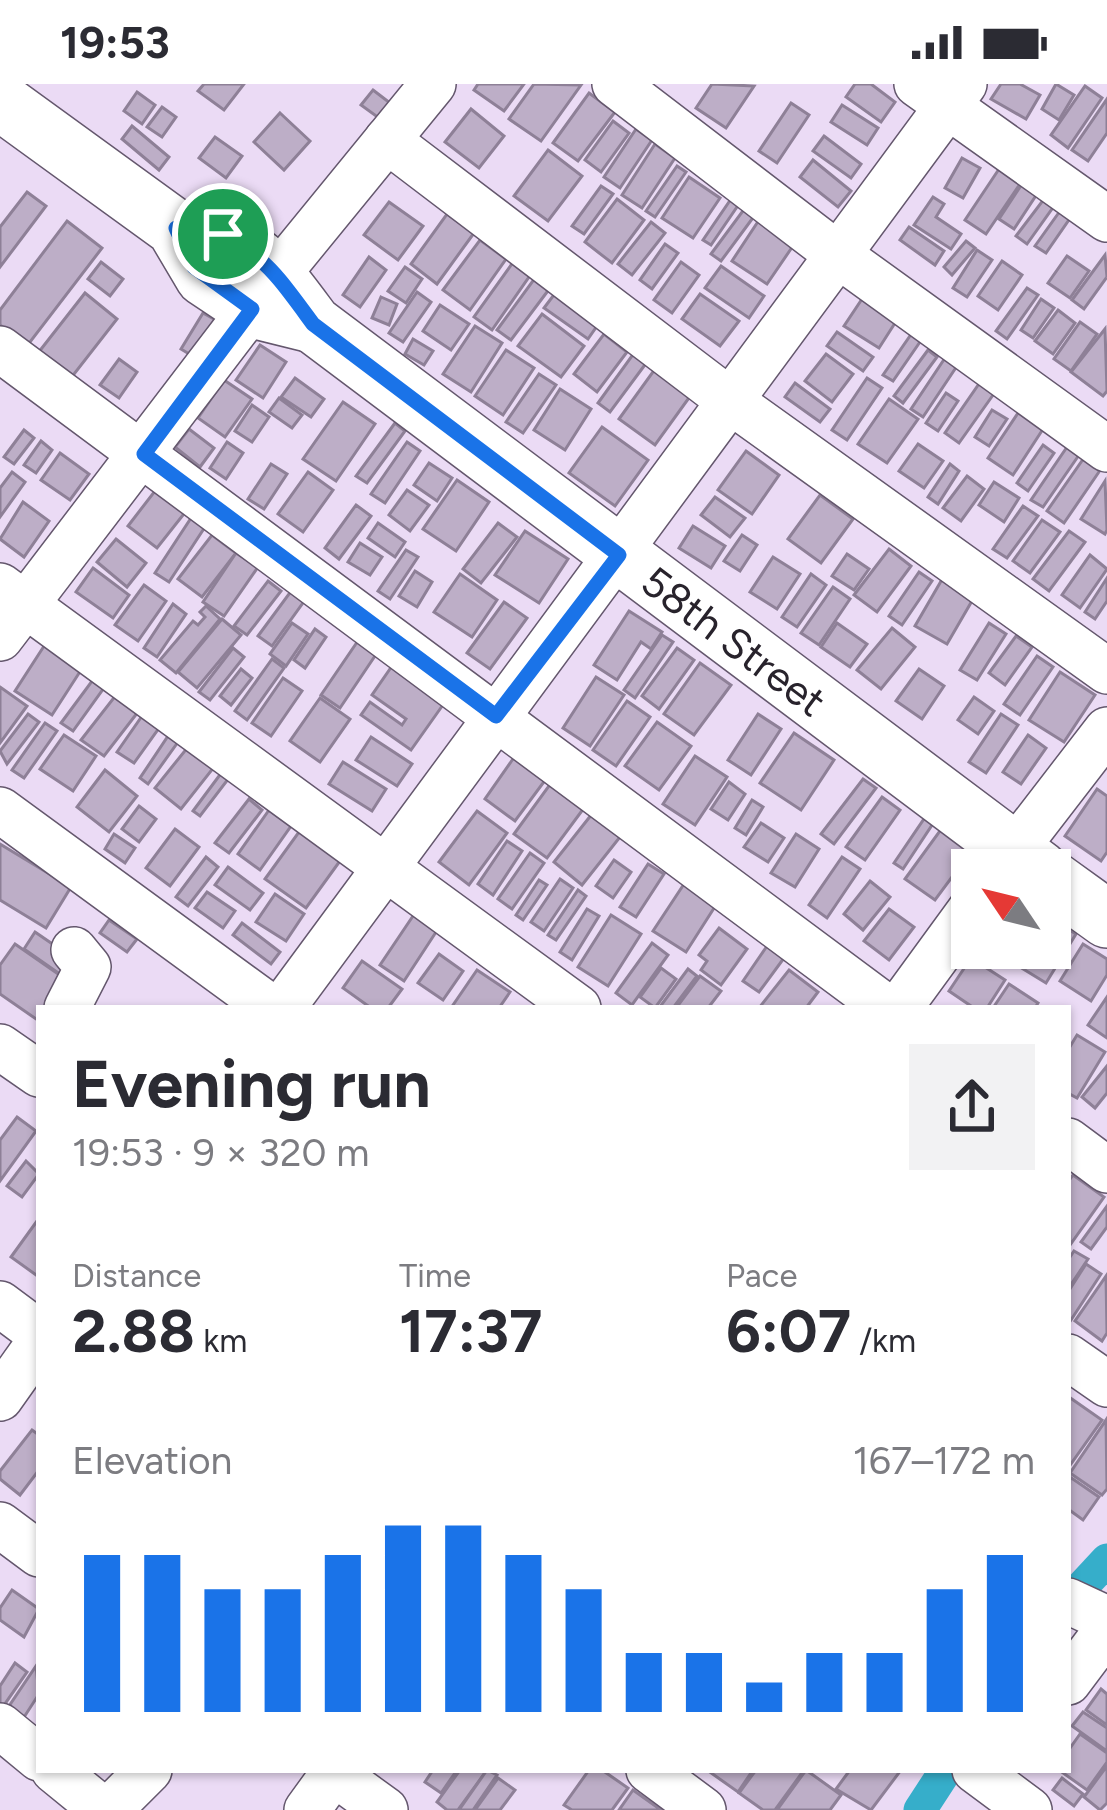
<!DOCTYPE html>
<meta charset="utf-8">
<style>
:root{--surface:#fff;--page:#f2f2f3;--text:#2b2b33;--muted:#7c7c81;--accent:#1a73e8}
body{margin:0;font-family:Figtree,sans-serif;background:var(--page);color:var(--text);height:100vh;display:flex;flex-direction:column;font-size:45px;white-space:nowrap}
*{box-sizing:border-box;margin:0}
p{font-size:39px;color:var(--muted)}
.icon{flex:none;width:66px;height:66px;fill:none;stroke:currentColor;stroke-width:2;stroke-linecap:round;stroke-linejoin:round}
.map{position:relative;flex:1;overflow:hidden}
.sheet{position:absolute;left:36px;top:921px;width:1035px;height:768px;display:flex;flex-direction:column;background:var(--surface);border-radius:0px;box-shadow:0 3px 9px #0004}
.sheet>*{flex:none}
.needle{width:78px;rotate:305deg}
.buttons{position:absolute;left:951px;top:765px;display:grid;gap:24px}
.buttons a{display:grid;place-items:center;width:120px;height:120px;border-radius:0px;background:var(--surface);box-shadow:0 3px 9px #0004;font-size:60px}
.pin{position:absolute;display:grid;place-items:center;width:102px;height:102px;color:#fff;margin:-51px;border:6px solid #fff;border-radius:50%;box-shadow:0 3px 12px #0007}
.round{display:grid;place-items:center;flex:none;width:126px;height:126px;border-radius:0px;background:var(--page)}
.overview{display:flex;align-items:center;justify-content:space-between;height:204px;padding:0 36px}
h1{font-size:66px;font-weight:700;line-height:90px}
.figures{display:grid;grid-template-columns:repeat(3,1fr);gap:18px;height:204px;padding:12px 36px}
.figures div{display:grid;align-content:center}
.figures b{font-size:60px;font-weight:700}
.figures small{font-size:33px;font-weight:400}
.figures p{font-size:33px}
.chart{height:336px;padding:24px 36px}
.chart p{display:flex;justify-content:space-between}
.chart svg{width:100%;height:216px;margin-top:12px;stroke:var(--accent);stroke-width:6}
.status{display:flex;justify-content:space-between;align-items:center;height:84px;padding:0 60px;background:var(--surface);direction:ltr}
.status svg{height:33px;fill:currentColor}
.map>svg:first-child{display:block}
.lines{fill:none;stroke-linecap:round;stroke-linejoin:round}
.canal{stroke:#36aeca;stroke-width:33}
.building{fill:#bdaec7;stroke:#8e8097;stroke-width:3}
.minor-casing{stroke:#64576d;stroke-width:48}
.major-casing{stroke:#64576d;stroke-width:60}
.minor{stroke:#fff;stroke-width:45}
.major{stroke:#fff;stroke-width:57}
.route-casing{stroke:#fff;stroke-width:24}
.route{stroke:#1a73e8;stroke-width:15}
.labels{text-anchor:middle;stroke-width:10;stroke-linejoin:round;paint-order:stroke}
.street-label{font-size:42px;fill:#28232c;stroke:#fff}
</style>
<div class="status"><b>19:53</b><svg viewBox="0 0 49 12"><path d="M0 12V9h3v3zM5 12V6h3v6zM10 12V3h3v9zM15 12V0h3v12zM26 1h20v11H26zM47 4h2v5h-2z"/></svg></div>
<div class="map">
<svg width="1107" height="1726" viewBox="0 0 1107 1726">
<rect width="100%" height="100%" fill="#ebdbf5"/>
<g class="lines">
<g class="canal">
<polyline points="1068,1518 1107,1476"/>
<polyline points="920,1726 946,1686"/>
</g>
</g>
<g class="building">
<polygon points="204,0 244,0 224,26 198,7"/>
<polygon points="478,0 524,0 504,27 474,6"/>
<polygon points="534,0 581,1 541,57 509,35"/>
<polygon points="712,0 754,2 726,44 696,24"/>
<polygon points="855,0 871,0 895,18 881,38 846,13"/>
<polygon points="1001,0 1020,0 1040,11 1026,35 991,15"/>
<polygon points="1056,0 1074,11 1059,36 1042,25"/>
<polygon points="1085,2 1102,14 1068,64 1051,51"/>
<polygon points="373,6 394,22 383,37 361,21"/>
<polygon points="137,8 155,21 142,40 124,27"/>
<polygon points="589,9 615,28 578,77 553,59"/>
<polygon points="1107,15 1107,49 1088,77 1072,66"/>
<polygon points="791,19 809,31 777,79 759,67"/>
<polygon points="842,21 878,44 867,61 831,38"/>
<polygon points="162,23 176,33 162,53 147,43"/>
<polygon points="471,25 504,52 479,84 445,58"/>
<polygon points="280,29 310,57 284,86 254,58"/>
<polygon points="613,37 629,49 601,88 585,76"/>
<polygon points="132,42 169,73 159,86 122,55"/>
<polygon points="636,45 652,56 620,104 604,93"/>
<polygon points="824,52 861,80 851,94 813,67"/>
<polygon points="215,53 242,72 226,94 199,74"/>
<polygon points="655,60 675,74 642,124 622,111"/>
<polygon points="548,66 582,92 548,137 514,112"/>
<polygon points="962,74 980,84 963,114 945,104"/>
<polygon points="813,76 851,107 838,123 800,93"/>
<polygon points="677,82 686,88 655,133 646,127"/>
<polygon points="999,85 1020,100 986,150 965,136"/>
<polygon points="689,93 720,114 693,154 662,134"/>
<polygon points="1022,100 1037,110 1014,145 999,135"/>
<polygon points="601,102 613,110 584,150 572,142"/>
<polygon points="27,108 46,122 0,183 0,143"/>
<polygon points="933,113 944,120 936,133 961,150 951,165 914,141"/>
<polygon points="617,115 644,136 612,179 585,158"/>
<polygon points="731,115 739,120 711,161 703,156"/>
<polygon points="1044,115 1054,122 1027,160 1016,152"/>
<polygon points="389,118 423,142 398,176 364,151"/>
<polygon points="1065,120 1075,127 1046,169 1035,162"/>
<polygon points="745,124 755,131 721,177 711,170"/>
<polygon points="447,130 474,149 437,200 411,180"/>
<polygon points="761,133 797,156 767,200 732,177"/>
<polygon points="67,137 102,164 27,262 0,241 0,226"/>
<polygon points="651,138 665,149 632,191 618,180"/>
<polygon points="909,143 944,167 935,181 900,156"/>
<polygon points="480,156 506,175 470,226 443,206"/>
<polygon points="966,157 975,164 952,191 944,183"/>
<polygon points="665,160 678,169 652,205 640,196"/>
<polygon points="977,166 992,176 967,213 953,204"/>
<polygon points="1105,171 1107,193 1084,225 1072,216"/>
<polygon points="1067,172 1089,187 1070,214 1048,199"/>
<polygon points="369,173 386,186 360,223 343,211"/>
<polygon points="514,177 531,190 492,246 474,233"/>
<polygon points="1002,177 1022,191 998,226 978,212"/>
<polygon points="101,178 123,195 110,212 88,195"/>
<polygon points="681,178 699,191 672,229 654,216"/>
<polygon points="721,182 764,212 749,234 705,204"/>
<polygon points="405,183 422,195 406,219 388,207"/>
<polygon points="535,194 550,204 511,256 497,246"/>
<polygon points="870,203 904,225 879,264 844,242"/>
<polygon points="1027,204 1038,211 1007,255 996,247"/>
<polygon points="417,208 431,218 403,258 389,249"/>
<polygon points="556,208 599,239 588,255 544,224"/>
<polygon points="85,209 117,235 71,294 38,269"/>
<polygon points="700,210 739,237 720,262 682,235"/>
<polygon points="381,213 397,220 389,241 372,234"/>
<polygon points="1041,215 1054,224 1033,254 1021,246"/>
<polygon points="440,221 469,240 451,266 423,247"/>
<polygon points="1058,226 1075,239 1053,270 1035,257"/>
<polygon points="203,229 221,239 199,276 181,265"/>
<polygon points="542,230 584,262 561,293 518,262"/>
<polygon points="1080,238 1097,250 1071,287 1054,275"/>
<polygon points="475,242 502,259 471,308 443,290"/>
<polygon points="1105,245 1107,307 1103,312 1071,288"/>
<polygon points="837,248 873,273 863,287 827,262"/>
<polygon points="912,249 922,255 893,297 883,291"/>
<polygon points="604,250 627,268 597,308 574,290"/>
<polygon points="413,255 433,267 424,281 405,270"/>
<polygon points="260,261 286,278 263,314 236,296"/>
<polygon points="506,266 534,284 503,331 475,312"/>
<polygon points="928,266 937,273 903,319 894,312"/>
<polygon points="634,269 647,278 610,328 598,319"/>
<polygon points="826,270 853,290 832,318 805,297"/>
<polygon points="945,274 957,282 923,333 911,325"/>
<polygon points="119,275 137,288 119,314 100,301"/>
<polygon points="655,285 691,311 655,361 619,335"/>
<polygon points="539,290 556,301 523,349 506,338"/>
<polygon points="295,294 324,315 311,333 281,313"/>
<polygon points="867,294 882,304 847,356 832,346"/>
<polygon points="983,294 998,304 959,359 945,349"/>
<polygon points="224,296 252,315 225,353 198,334"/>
<polygon points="795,299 830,325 820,338 785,313"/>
<polygon points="560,305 591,325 565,366 534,346"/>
<polygon points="946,309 958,317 938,347 926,339"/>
<polygon points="279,314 302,331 292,344 269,328"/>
<polygon points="889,315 918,335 887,379 858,360"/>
<polygon points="343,318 375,340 336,397 303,375"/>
<polygon points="252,321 269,333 252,358 235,347"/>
<polygon points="992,326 1007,335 989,362 975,353"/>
<polygon points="1020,326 1045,342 1013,391 988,374"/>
<polygon points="395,339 405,347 367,399 356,392"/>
<polygon points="602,343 648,376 615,422 569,389"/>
<polygon points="189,345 214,364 200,383 175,363"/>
<polygon points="24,346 34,354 14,380 4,373"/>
<polygon points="41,357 52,366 36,389 24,381"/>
<polygon points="227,358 243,369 226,395 210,384"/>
<polygon points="407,358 420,367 385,419 371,410"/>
<polygon points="918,360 943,377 924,404 899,387"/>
<polygon points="1043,361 1054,369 1028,407 1017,399"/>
<polygon points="1067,363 1079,371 1043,423 1031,416"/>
<polygon points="746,367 779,391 752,430 718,406"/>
<polygon points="60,369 89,390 70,416 41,396"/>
<polygon points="1086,371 1103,382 1064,439 1047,427"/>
<polygon points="429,379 452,394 437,417 414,401"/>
<polygon points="271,380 287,390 264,425 248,415"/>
<polygon points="950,380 959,387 938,420 928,413"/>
<polygon points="12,388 25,398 0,433 0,404"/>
<polygon points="308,388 333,406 303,448 278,430"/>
<polygon points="967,392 984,405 961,437 943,424"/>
<polygon points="457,396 489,418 456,467 423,445"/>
<polygon points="1105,397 1107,446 1105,450 1081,435"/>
<polygon points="994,398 1019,414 1004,438 979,421"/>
<polygon points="158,403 187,426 157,464 128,442"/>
<polygon points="407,406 429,421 410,447 389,431"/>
<polygon points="820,411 853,435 821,479 788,455"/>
<polygon points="715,413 745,434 730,453 701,431"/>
<polygon points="23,418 49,437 24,473 0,455"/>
<polygon points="356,421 371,432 339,475 325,464"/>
<polygon points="1023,422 1038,432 1007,474 993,465"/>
<polygon points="191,434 205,443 169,498 155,489"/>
<polygon points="1042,436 1060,448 1030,489 1013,477"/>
<polygon points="378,439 405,458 395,473 368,454"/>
<polygon points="498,439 517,453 481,499 463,485"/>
<polygon points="693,442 725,462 711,484 679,464"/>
<polygon points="525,447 568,475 539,519 495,491"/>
<polygon points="1069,447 1085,458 1049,507 1033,495"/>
<polygon points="212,451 236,469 202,513 178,495"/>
<polygon points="742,451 757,461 740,487 724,477"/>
<polygon points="116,455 146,479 127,503 97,478"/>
<polygon points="360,459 382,473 370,491 348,478"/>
<polygon points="889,465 911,482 877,528 854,511"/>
<polygon points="406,466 418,473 390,515 378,507"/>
<polygon points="236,469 258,483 224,532 203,518"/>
<polygon points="847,470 869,485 854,506 832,492"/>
<polygon points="1090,471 1107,485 1080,524 1062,511"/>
<polygon points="773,473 800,490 777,525 750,508"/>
<polygon points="93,484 129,511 113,534 76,508"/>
<polygon points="415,487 432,498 417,523 399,512"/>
<polygon points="919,488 932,497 902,541 889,532"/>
<polygon points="460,490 497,516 472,553 434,528"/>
<polygon points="811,490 826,501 797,543 782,533"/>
<polygon points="944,492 976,510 947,560 915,542"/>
<polygon points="1107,494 1107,517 1095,535 1085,528"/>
<polygon points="268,497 281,507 247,551 234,542"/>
<polygon points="297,499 310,509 272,562 258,552"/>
<polygon points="144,501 166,517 138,557 115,541"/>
<polygon points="833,503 850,515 819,561 801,549"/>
<polygon points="504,518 527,534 490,585 467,569"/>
<polygon points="173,520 186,530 157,573 144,564"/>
<polygon points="206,522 220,535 176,589 160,576 193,537 198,541 205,533 200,528"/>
<polygon points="629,527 662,548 651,565 641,558 617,596 594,581"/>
<polygon points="222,535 241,551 197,604 178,588"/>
<polygon points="292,539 308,550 286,582 270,570"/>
<polygon points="837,539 867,560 850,583 821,563"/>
<polygon points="989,539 1006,550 977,596 960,586"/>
<polygon points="892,544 915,563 881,605 857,586"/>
<polygon points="315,545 326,553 305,584 294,576"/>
<polygon points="364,548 383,560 340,624 321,611"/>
<polygon points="662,551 673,558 635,614 624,606"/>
<polygon points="1016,552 1032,563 1005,601 989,589"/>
<polygon points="46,559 83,583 52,631 15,607"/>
<polygon points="233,564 244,573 210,616 199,608"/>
<polygon points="677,564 694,576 659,625 642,612"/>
<polygon points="1037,572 1053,583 1020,631 1004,620"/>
<polygon points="272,575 284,584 247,636 235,627"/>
<polygon points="700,579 731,601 694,651 664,630"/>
<polygon points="392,582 445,618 411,666 361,631 370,618 402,641 406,635 372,611"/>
<polygon points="241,585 252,594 231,621 220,612"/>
<polygon points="919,585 944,602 922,635 896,617"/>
<polygon points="1060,588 1095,611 1064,658 1029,636"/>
<polygon points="95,593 106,601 73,647 61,639"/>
<polygon points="596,593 624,611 590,662 563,644"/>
<polygon points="283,594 302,607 271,652 252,639"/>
<polygon points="0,603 27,622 0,659"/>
<polygon points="116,611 138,628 104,672 81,656"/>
<polygon points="974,613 994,627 978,650 958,636"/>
<polygon points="320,614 350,635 320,678 290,657"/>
<polygon points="627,617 650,633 616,682 593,666"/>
<polygon points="28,630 39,638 7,680 0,667"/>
<polygon points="758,630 781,645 751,691 728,676"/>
<polygon points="1001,630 1018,641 986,689 969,678"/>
<polygon points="142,632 159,644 134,679 117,668"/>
<polygon points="657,638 691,662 659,706 625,682"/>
<polygon points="45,639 57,647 24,694 12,686"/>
<polygon points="794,649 834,676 801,726 760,699"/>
<polygon points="64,651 96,672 73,707 40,685"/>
<polygon points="1028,651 1046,664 1021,700 1003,688"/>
<polygon points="168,652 178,658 148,700 140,694"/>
<polygon points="371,653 412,680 397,702 356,676"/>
<polygon points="192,658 218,678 181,725 155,704"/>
<polygon points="515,672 546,695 515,737 485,715"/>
<polygon points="695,672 727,693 695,741 663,720"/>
<polygon points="343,678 386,705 372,727 329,700"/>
<polygon points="105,686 137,712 109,748 77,723"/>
<polygon points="222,688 229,694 200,732 193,727"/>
<polygon points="863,695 876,704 834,760 821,750"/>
<polygon points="729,698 745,710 728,736 711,725"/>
<polygon points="551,699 584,724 547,774 514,750"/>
<polygon points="1097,705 1107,712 1107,768 1101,777 1065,752"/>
<polygon points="882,713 900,726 865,776 846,763"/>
<polygon points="249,715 262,726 229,769 215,759"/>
<polygon points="752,716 763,723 746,751 735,744"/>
<polygon points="139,722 156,735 139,758 122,745"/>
<polygon points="269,726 291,742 260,786 238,770"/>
<polygon points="477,727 507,749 469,801 439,778"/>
<polygon points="592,730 620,753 582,801 554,778"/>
<polygon points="926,732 934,738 903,785 894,779"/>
<polygon points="761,739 784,754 768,778 744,763"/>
<polygon points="304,741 345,770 306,824 265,795"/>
<polygon points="942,744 972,766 935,816 905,795"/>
<polygon points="175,745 199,763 170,802 146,784"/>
<polygon points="114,750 135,764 125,779 105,765"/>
<polygon points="796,750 819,765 795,803 771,789"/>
<polygon points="507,757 522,767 493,811 478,800"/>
<polygon points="0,760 71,803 46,844 0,816"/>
<polygon points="530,769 544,779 512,825 498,815"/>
<polygon points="206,773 218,783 188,822 176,813"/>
<polygon points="842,773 860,785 827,834 809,821"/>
<polygon points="614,776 631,788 613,814 596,802"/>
<polygon points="648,780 664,790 636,833 620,823"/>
<polygon points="228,783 263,809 250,826 215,801"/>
<polygon points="560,795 573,804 544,847 531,838"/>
<polygon points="539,796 547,801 523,836 516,831"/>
<polygon points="870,797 890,813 863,846 844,830"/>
<polygon points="684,800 716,821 686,868 653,847"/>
<polygon points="578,806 586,812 556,856 548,851"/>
<polygon points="207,808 235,827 223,844 195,824"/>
<polygon points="275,810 304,830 286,857 256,838"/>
<polygon points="587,825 599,832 572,876 560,868"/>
<polygon points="889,825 914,843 889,876 864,857"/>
<polygon points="417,826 440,842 404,897 380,881"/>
<polygon points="611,831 641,850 608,902 578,883"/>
<polygon points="1050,834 1076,850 1046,899 1020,883 1032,864 1050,864"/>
<polygon points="109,836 137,855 127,868 100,849"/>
<polygon points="242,839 280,868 271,880 233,851"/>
<polygon points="719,844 747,865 721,901 701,886 707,877 699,871"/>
<polygon points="35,848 86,883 74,900 24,865"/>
<polygon points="652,859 668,871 632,921 616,909"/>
<polygon points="15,860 74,901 58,924 39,924 39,937 0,910 0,881"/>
<polygon points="1083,860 1107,875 1107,891 1091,917 1060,897"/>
<polygon points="767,862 784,874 759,908 743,897"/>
<polygon points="439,870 463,887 443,916 418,899"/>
<polygon points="971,874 1005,896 987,924 974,924 949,907"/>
<polygon points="362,877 402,905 388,924 371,924 343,904"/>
<polygon points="661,884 676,895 655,924 640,913"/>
<polygon points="688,885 697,892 673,924 659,924"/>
<polygon points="477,886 510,908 499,924 451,924"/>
<polygon points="789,886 818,908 806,924 759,924"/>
<polygon points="700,892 721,907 708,924 676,924"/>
<polygon points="1009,900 1038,919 1035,924 993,924"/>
<polygon points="1107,913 1107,954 1088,941"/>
<polygon points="1077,951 1105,968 1077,1014 1068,1009 1068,966"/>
<polygon points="1107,982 1107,1009 1095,1024 1082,1013"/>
<polygon points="17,1033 36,1047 0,1097 0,1056"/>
<polygon points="26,1077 39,1090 22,1113 7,1102"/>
<polygon points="1073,1091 1104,1113 1070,1161 1068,1098"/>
<polygon points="1107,1122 1107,1143 1091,1165 1081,1158"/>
<polygon points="37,1137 39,1138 39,1193 11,1173"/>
<polygon points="1074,1167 1088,1175 1068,1205 1068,1176"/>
<polygon points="1086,1180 1101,1190 1069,1239 1068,1208"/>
<polygon points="1106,1192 1107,1249 1102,1257 1075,1237"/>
<polygon points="1069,1313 1102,1336 1068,1384 1068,1315"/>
<polygon points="1106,1336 1107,1405 1102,1411 1070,1389"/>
<polygon points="32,1346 39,1351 39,1386 20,1411 0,1395 0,1387"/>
<polygon points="1070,1393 1099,1413 1083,1436 1068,1425"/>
<polygon points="12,1506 39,1525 24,1553 0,1536 0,1524"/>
<polygon points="15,1579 27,1588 0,1627 0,1602"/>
<polygon points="36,1582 39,1610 17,1644 1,1634"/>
<polygon points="1101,1605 1107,1610 1107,1641 1086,1626"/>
<polygon points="1083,1628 1107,1644 1107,1667 1072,1642"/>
<polygon points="1080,1650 1107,1669 1107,1678 1087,1706 1059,1686 1068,1686 1068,1667"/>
<polygon points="1107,1682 1107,1719 1100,1726 1084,1713"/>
<polygon points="433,1686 457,1686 441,1709 425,1698"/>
<polygon points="460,1686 487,1686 458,1726 447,1726 437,1718"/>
<polygon points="487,1686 497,1691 473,1726 459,1726"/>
<polygon points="589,1686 602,1686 628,1704 612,1726 572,1726 564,1721"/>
<polygon points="707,1686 753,1686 738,1708"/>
<polygon points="756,1686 804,1686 775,1726 763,1726 739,1709"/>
<polygon points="806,1686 841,1711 830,1726 777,1726"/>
<polygon points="850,1686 901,1686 871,1726 836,1705"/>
<polygon points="498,1694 515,1706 500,1726 475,1726"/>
<polygon points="1062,1694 1083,1710 1074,1722 1053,1706"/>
<polygon points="633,1706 661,1726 619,1726"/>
</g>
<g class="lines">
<g class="minor-casing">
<g id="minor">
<polyline points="615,0 837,170 1107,365"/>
<polyline points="917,0 1107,135"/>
<polyline points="387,56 729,316 1107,587"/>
<polyline points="0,265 887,924"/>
<polyline points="0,502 578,924"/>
<polyline points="0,554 277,191 433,0"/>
<polyline points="0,726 271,924"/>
<polyline points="999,786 1107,646"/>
<polyline points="67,924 88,883 74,866"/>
<polyline points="282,924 964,0"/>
<polyline points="899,924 972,824"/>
<polyline points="0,963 39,990"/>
<polyline points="1068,1057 1107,1086"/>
<polyline points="0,1220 39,1249"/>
<polyline points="1068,1273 1107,1300"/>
<polyline points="0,1314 39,1259"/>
<polyline points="0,1441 39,1470"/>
<polyline points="1068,1517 1107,1535"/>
<polyline points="1068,1598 1107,1546"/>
<polyline points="0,1642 39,1674"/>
<polyline points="54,1686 103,1726"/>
<polyline points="330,1686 385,1726"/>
<polyline points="649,1686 703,1726"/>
<polyline points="975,1686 1029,1726"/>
<polyline points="109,1726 149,1686"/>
<polyline points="307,1726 336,1686"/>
</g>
</g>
<g class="major-casing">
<g id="major">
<polyline points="0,17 175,144 204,193 252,225 313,240"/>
<path d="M 175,144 C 253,154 268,180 313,240 L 1040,786"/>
<polyline points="1050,794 1107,835"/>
</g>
</g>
<use href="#minor" class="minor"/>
<use href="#major" class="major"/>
</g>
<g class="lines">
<g class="route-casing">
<path id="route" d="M 176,144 C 254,155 268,179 313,240 L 619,471 L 496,632 L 144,370 L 252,225 L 194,183 Z"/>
</g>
<use href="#route" class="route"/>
</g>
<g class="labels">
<g class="street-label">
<text transform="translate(734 557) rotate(37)" y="15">58th Street</text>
</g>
</g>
</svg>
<div class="buttons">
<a><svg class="needle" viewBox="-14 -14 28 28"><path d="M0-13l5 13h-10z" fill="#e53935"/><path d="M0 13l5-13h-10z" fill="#7c7c81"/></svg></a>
</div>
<div class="pin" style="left:223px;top:150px;background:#1e9e55"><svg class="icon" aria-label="arrive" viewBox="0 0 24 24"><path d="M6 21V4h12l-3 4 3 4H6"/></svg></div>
<section class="sheet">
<div class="overview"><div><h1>Evening run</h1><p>19:53 · 9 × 320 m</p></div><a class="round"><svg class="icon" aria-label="share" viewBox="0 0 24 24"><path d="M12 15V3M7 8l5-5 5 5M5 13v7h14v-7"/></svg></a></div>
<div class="figures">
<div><p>Distance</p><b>2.88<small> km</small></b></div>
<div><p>Time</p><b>17:37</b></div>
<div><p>Pace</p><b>6:07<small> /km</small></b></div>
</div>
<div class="chart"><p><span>Elevation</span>167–172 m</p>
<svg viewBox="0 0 160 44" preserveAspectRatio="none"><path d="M5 44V12M15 44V12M25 44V19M35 44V19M45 44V12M55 44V6M65 44V6M75 44V12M85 44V19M95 44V32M105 44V32M115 44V38M125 44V32M135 44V32M145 44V19M155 44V12"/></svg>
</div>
</section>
</div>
